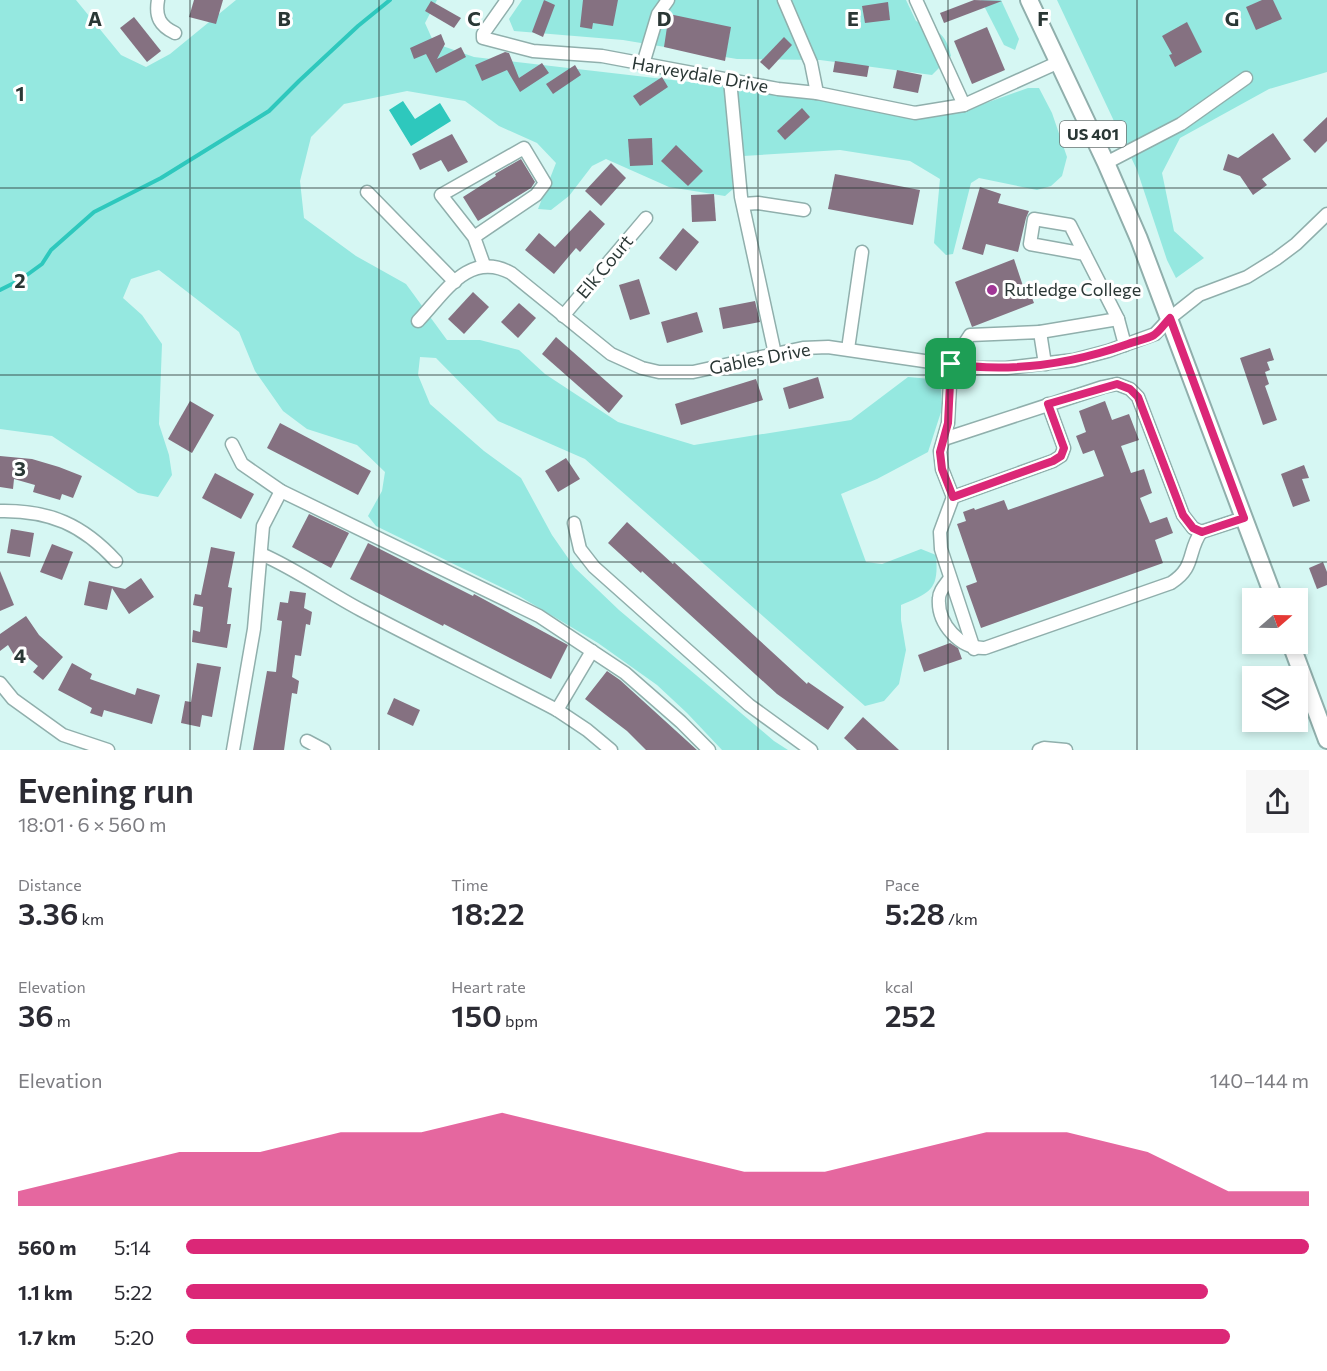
<!DOCTYPE html>
<meta charset="utf-8">
<style>
:root{--surface:#fff;--page:#f7f7f7;--text:#2b2b33;--muted:#7c7c81;--accent:#db2777}
body{margin:0;font-family:Commissioner,sans-serif;background:var(--page);color:var(--text);height:100vh;display:flex;flex-direction:column;font-size:22px;white-space:nowrap}
*{box-sizing:border-box;margin:0}
p{font-size:20px;color:var(--muted)}
.icon{flex:none;width:33px;height:33px;fill:none;stroke:currentColor;stroke-width:2;stroke-linecap:round;stroke-linejoin:round}
.map{position:relative;height:750px;overflow:hidden}
.side{display:flex;flex-direction:column;background:var(--surface);flex:1}
.side>*{flex:none}
.needle{width:39px;rotate:70deg}
.controls{position:absolute;left:1242px;top:588px;display:grid;gap:12px}
.controls a{display:grid;place-items:center;width:66px;height:66px;border-radius:0px;background:var(--surface);box-shadow:0 3px 9px #0003;font-size:30px}
.pin{position:absolute;display:grid;place-items:center;width:51px;height:51px;color:#fff;margin:-26px;border-radius:12px;box-shadow:0 3px 9px #0006}
.round{display:grid;place-items:center;flex:none;width:63px;height:63px;border-radius:0px;background:var(--page)}
.summary{display:flex;align-items:center;justify-content:space-between;height:102px;padding:0 18px}
h1{font-size:33px;font-weight:600;line-height:45px}
.metrics{display:grid;grid-template-columns:repeat(3,1fr);gap:9px;height:102px;padding:6px 18px}
.metrics div{display:grid;align-content:center}
.metrics b{font-size:30px;font-weight:600}
.metrics small{font-size:16px;font-weight:400}
.metrics p{font-size:16px}
.chart{height:168px;padding:12px 18px}
.chart p{display:flex;justify-content:space-between}
.chart svg{width:100%;height:108px;margin-top:6px;fill:var(--accent);opacity:.7}
ul{padding:0 18px;list-style:none;font-size:20px}
li{display:grid;grid-template-columns:96px 72px 1fr;align-items:center;height:45px}
li i{height:15px;border-radius:8px;background:var(--accent)}
.map>svg:first-child{display:block}
.green{fill:#95e8e0}
.water{fill:#2ec8bd}
.lines{fill:none;stroke-linecap:round;stroke-linejoin:round}
.stream{stroke:#2ec8bd;stroke-width:4}
.building{fill:#857181}
.minor-casing{stroke:#90afac;stroke-width:15}
.major-casing{stroke:#90afac;stroke-width:20}
.minor{stroke:#fff;stroke-width:12}
.major{stroke:#fff;stroke-width:16}
.route-casing{stroke:#fff;stroke-width:12}
.route{stroke:#db2777;stroke-width:8}
.grid{fill:none;stroke:#2a3735;stroke-width:1.5;stroke-opacity:0.55}
.poi-dot{fill:#a13696;stroke:#fff;stroke-width:2}
.labels{text-anchor:middle;stroke-width:6;stroke-linejoin:round;paint-order:stroke}
.shield{fill:#fff;stroke:#6a7372;stroke-width:1.5}
.shield-label{font-size:16px;font-weight:bold;fill:#2a3735}
.street-label{font-size:18px;fill:#2a3735;stroke:#fff}
.poi-label{font-size:18px;fill:#2a3735;stroke:#fff;text-anchor:start}
.grid-label{font-size:20px;text-anchor:middle;font-weight:bold;fill:#2a3735;stroke:#fff;stroke-width:6;stroke-linejoin:round;paint-order:stroke}
</style>
<div class="map">
<svg width="1327" height="750" viewBox="0 0 1327 750">
<rect width="100%" height="100%" fill="#d6f7f3"/>
<g class="green">
<path d="M 0,0 L 76,0 L 121,55 L 146,67 L 170,54 L 236,0 L 437,0 L 425,23 L 434,43 L 474,57 L 724,86 L 733,189 L 725,196 L 669,187 L 606,159 L 592,166 L 569,196 L 551,210 L 538,209 L 556,163 L 537,143 L 499,126 L 465,101 L 407,91 L 344,104 L 311,137 L 300,181 L 304,218 L 356,256 L 406,284 L 447,340 L 480,340 L 519,350 L 545,374 L 618,422 L 694,445 L 851,420 L 908,377 L 931,379 L 941,389 L 942,409 L 928,452 L 877,479 L 841,494 L 866,562 L 882,564 L 921,549 L 936,555 C 939,590 931,592 901,605 L 901,620 L 906,650 L 899,684 L 884,701 L 865,706 L 585,459 L 498,421 L 436,358 L 420,357 L 418,375 L 430,404 L 484,451 L 521,478 L 552,535 L 575,568 L 619,610 L 774,741 L 788,750 L 722,750 L 687,713 L 657,685 L 598,643 L 519,596 L 376,526 L 368,516 L 382,491 L 385,472 L 357,445 L 307,429 L 283,411 L 255,371 L 239,332 L 159,270 L 131,279 L 123,298 L 142,315 L 162,344 L 159,424 L 169,455 L 172,475 L 158,497 L 138,493 L 52,436 L 0,429 Z"/>
<path d="M 522,0 L 906,0 L 916,21 C 936,30 946,32 951,56 L 932,75 L 820,60 L 737,59 L 623,40 L 514,31 L 509,19 Z"/>
<polygon points="981,0 1001,0 1019,39 1015,50 1004,45"/>
<polygon points="1057,0 1327,0 1327,72 1269,89 1180,138 1162,173 1174,231 1204,258 1176,278 1167,260 1137,170"/>
<polygon points="737,86 796,98 820,97 916,120 969,109 1028,88 1039,88 1052,113 1067,157 1062,176 1051,186 1037,190 979,178 971,183 953,254 946,255 934,243 940,179 910,161 840,150 743,156"/>
</g>
<polygon class="water" points="403,101 415,119 440,103 451,121 411,146 389,110"/>
<g class="lines">
<polyline class="stream" points="0,290 20,280 42,264 51,250 94,212 161,178 269,111 299,81 358,26 390,0"/>
</g>
<g class="building">
<polygon points="194,0 223,0 216,24 189,17"/>
<polygon points="544,0 555,5 543,37 532,32"/>
<polygon points="583,0 618,0 613,26 593,23 592,29 580,27"/>
<polygon points="974,0 1002,1 944,23 940,13"/>
<polygon points="1262,0 1273,0 1282,19 1256,30 1246,7"/>
<polygon points="431,1 461,18 454,28 425,11"/>
<polygon points="888,2 890,20 865,23 862,6"/>
<polygon points="669,14 731,27 725,61 664,47"/>
<polygon points="134,17 161,51 147,62 120,28"/>
<polygon points="1187,22 1202,52 1175,67 1169,55 1172,54 1162,36"/>
<polygon points="987,27 1005,70 972,84 954,41"/>
<polygon points="441,34 445,44 437,59 461,47 466,57 436,73 426,54 414,59 410,48"/>
<polygon points="784,37 792,45 769,70 760,62"/>
<polygon points="505,52 509,53 519,78 542,63 549,73 520,92 507,70 482,81 475,65"/>
<polygon points="835,61 869,66 867,77 833,72"/>
<polygon points="575,65 581,75 553,94 546,84"/>
<polygon points="897,70 922,75 918,93 893,88"/>
<polygon points="662,77 668,87 640,106 633,96"/>
<polygon points="802,108 810,117 785,140 777,131"/>
<polygon points="1327,117 1327,141 1315,153 1303,140"/>
<polygon points="1273,133 1291,159 1262,179 1267,185 1253,195 1240,176 1223,170 1228,154 1238,158"/>
<polygon points="452,134 468,162 448,172 441,160 420,170 412,154"/>
<polygon points="652,138 653,165 630,166 628,139"/>
<polygon points="676,145 703,171 688,186 661,161"/>
<polygon points="521,159 535,182 531,188 478,221 463,197 496,176 495,174"/>
<polygon points="611,163 626,178 601,206 585,191"/>
<polygon points="835,174 920,190 913,225 828,209"/>
<polygon points="980,187 1001,194 998,203 1029,211 1026,218 1018,252 986,244 983,255 962,249"/>
<polygon points="714,194 716,221 692,222 691,195"/>
<polygon points="590,210 605,224 580,252 576,248 554,274 525,250 539,233 555,247"/>
<polygon points="683,228 699,242 676,271 659,258"/>
<polygon points="1014,259 1023,286 1027,285 1034,303 972,327 955,282"/>
<polygon points="639,279 650,314 630,320 619,285"/>
<polygon points="473,292 489,307 464,334 448,319"/>
<polygon points="755,301 760,322 723,329 719,308"/>
<polygon points="519,303 536,318 518,338 501,322"/>
<polygon points="697,312 703,332 667,343 661,322"/>
<polygon points="556,337 623,396 609,413 542,354"/>
<polygon points="1270,348 1274,360 1267,362 1270,370 1265,372 1269,384 1265,386 1277,420 1263,425 1240,358"/>
<polygon points="818,377 824,398 789,409 783,388"/>
<polygon points="756,379 763,400 681,425 675,404"/>
<polygon points="190,401 214,415 192,453 168,439"/>
<polygon points="1105,401 1112,420 1129,414 1139,440 1121,446 1131,473 1144,469 1152,493 1140,498 1150,523 1167,517 1173,533 1155,540 1163,563 981,628 966,586 977,582 957,524 966,521 963,512 974,508 975,510 1004,500 1008,510 1104,476 1094,450 1083,454 1076,436 1086,432 1079,411"/>
<polygon points="280,423 371,471 358,495 267,448"/>
<polygon points="0,456 32,459 59,467 82,476 73,498 62,494 60,500 33,492 35,485 14,479 13,489 0,487"/>
<polygon points="566,458 580,479 558,492 545,471"/>
<polygon points="1304,465 1309,478 1302,479 1310,501 1293,507 1281,474"/>
<polygon points="215,473 254,494 241,519 202,498"/>
<polygon points="309,514 349,533 331,568 292,547"/>
<polygon points="627,522 673,564 674,562 807,684 808,682 844,707 828,730 777,694 642,571 641,573 608,543"/>
<polygon points="11,529 34,533 30,557 7,553"/>
<polygon points="368,543 473,596 474,594 568,645 551,679 444,624 443,626 350,579"/>
<polygon points="52,544 73,552 62,580 40,572"/>
<polygon points="211,547 235,552 228,587 232,588 227,624 231,624 227,648 192,642 193,630 200,632 203,607 193,605 195,594 201,595"/>
<polygon points="1323,562 1327,572 1327,585 1317,589 1309,568"/>
<polygon points="0,571 14,605 0,611"/>
<polygon points="141,578 154,597 129,614 112,588 107,610 84,605 89,581 125,589"/>
<polygon points="290,591 306,593 304,608 312,612 310,625 306,624 301,656 295,655 292,677 299,681 297,694 292,693 284,750 253,750 267,671 276,672 282,621 277,620 280,602 288,603"/>
<polygon points="26,616 39,635 63,657 43,680 33,672 38,666 20,651 14,655 8,645 0,651 0,634"/>
<polygon points="950,643 958,648 962,659 924,672 918,655"/>
<polygon points="72,663 92,674 90,679 135,695 137,688 160,695 152,724 104,710 102,717 90,713 92,708 58,690"/>
<polygon points="197,663 221,667 212,717 202,715 200,727 181,723 185,701 191,702"/>
<polygon points="607,671 620,680 697,750 646,750 627,731 585,699"/>
<polygon points="394,698 420,710 413,726 387,714"/>
<polygon points="863,717 899,750 857,750 844,738"/>
</g>
<g class="lines">
<g class="minor-casing">
<g id="minor">
<path d="M 158,0 C 155,17 160,26 175,33"/>
<polyline points="507,0 483,34 483,38 533,51 602,56 778,89 817,93 915,113 964,105 1059,62"/>
<polyline points="784,0 811,63 817,93"/>
<polyline points="916,0 964,105"/>
<polyline points="643,64 658,14 668,0"/>
<polyline points="730,80 741,197 775,354"/>
<polyline points="1106,163 1181,124 1246,78"/>
<polyline points="367,192 455,282"/>
<polyline points="743,204 758,203 804,210"/>
<polyline points="474,237 536,195 545,183 524,148 441,195 474,237 484,265"/>
<polyline points="1085,254 1030,244 1034,219 1070,225 1118,319 1125,345"/>
<polyline points="563,316 646,218"/>
<path d="M 418,321 C 444,294 468,250 511,273 L 611,354 L 642,368 L 659,372 L 693,372 L 803,348 L 828,347 L 972,368 L 1006,368 L 1074,360 L 1108,351 L 1155,334 L 1170,318 L 1199,295 L 1247,277 L 1276,259 L 1296,244 L 1327,214"/>
<polyline points="1040,332 1118,319"/>
<polyline points="848,349 862,252"/>
<polyline points="944,439 1103,387 1117,384 1130,389 1138,397 1183,515 1193,528 1201,532 1244,518"/>
<polyline points="232,444 242,464 281,491 539,616 625,673 681,722 709,750"/>
<polyline points="953,497 942,469 940,451 948,423 951,364 970,335 1040,332 1045,364"/>
<path d="M 0,511 C 50,510 83,525 116,561"/>
<polyline points="574,523 580,549 594,567 749,705 811,750"/>
<path d="M 261,554 C 296,569 327,592 361,610 C 425,644 492,676 557,710 L 587,730 L 611,750"/>
<path d="M 950,578 C 946,584 939,591 939,598 C 937,624 960,649 985,648 L 1171,583 C 1196,567 1187,552 1201,532"/>
<polyline points="974,649 941,549 940,532 953,497 1053,461 1061,456 1064,448 1048,404"/>
<polyline points="0,683 13,699 63,735 108,750"/>
<polyline points="557,710 592,651"/>
<polyline points="307,741 324,750"/>
<polyline points="233,750 254,629 263,526 281,491"/>
<polyline points="1039,750 1044,748 1066,750"/>
</g>
</g>
<g class="major-casing">
<g id="major">
<polyline points="1029,0 1106,163 1139,239 1274,598"/>
<polyline points="1291,644 1327,740"/>
</g>
</g>
<use href="#minor" class="minor"/>
<use href="#major" class="major"/>
</g>
<g class="lines">
<g class="route-casing">
<path id="route" d="M 1170,318 L 1244,518 L 1202,532 L 1193,528 L 1183,515 L 1138,397 L 1130,389 L 1117,384 L 1048,404 L 1064,448 L 1061,456 L 1053,461 L 953,497 L 942,469 L 940,452 L 948,423 L 951,364 C 1011,373 1071,364 1128,344 C 1136,341 1147,339 1154,335 C 1160,331 1165,323 1170,318 Z"/>
</g>
<use href="#route" class="route"/>
</g>
<path class="grid" d="M 190,0 L 190,750M 379,0 L 379,750M 569,0 L 569,750M 758,0 L 758,750M 948,0 L 948,750M 1137,0 L 1137,750M 0,188 L 1327,188M 0,375 L 1327,375M 0,562 L 1327,562"/>
<circle class="poi-dot" cx="992" cy="290" r="6"/>
<g class="labels">
<rect class="shield" x="1060" y="121" width="66" height="26" rx="4.5"/>
<g class="shield-label">
<text x="1093" y="140">US 401</text>
</g>
<g class="street-label">
<text transform="translate(700 75) rotate(10)" y="6">Harveydale Drive</text>
<text transform="translate(605 267) rotate(-50)" y="6">Elk Court</text>
<text transform="translate(760 359) rotate(-11)" y="6">Gables Drive</text>
</g>
<g class="poi-label">
<text x="1004" y="296">Rutledge College</text>
</g>
</g>
<g class="grid-label">
<text x="95" y="26">A</text>
<text x="284" y="26">B</text>
<text x="474" y="26">C</text>
<text x="664" y="26">D</text>
<text x="853" y="26">E</text>
<text x="1043" y="26">F</text>
<text x="1232" y="26">G</text>
<text x="20" y="101">1</text>
<text x="20" y="288">2</text>
<text x="20" y="476">3</text>
<text x="20" y="663">4</text>
</g>
</svg>
<div class="controls">
<a><svg class="needle" viewBox="-14 -14 28 28"><path d="M0-13l5 13h-10z" fill="#e53935"/><path d="M0 13l5-13h-10z" fill="#7c7c81"/></svg></a>
<a><svg class="icon" aria-label="layers" viewBox="0 0 24 24"><path d="M12 4l9 5-9 5-9-5zM3 14l9 5 9-5"/></svg></a>
</div>
<div class="pin" style="left:951px;top:364px;background:#1e9e55"><svg class="icon" aria-label="arrive" viewBox="0 0 24 24"><path d="M6 21V4h12l-3 4 3 4H6"/></svg></div>
</div>
<section class="side">
<div class="summary"><div><h1>Evening run</h1><p>18:01 · 6 × 560 m</p></div><a class="round"><svg class="icon" aria-label="share" viewBox="0 0 24 24"><path d="M12 15V3M7 8l5-5 5 5M5 13v7h14v-7"/></svg></a></div>
<div class="metrics">
<div><p>Distance</p><b>3.36<small> km</small></b></div>
<div><p>Time</p><b>18:22</b></div>
<div><p>Pace</p><b>5:28<small> /km</small></b></div>
</div>
<div class="metrics">
<div><p>Elevation</p><b>36<small> m</small></b></div>
<div><p>Heart rate</p><b>150<small> bpm</small></b></div>
<div><p>kcal</p><b>252</b></div>
</div>
<div class="chart"><p><span>Elevation</span>140–144 m</p>
<svg viewBox="0 0 160 44" preserveAspectRatio="none"><path d="M0 44V38L10 30L20 22L30 22L40 14L50 14L60 6L70 14L80 22L90 30L100 30L110 22L120 14L130 14L140 22L150 38L160 38V44z"/></svg>
</div>
<ul>
<li><b>560 m</b>5:14<i style="width:100%"></i></li>
<li><b>1.1 km</b>5:22<i style="width:91%"></i></li>
<li><b>1.7 km</b>5:20<i style="width:93%"></i></li>
</ul>
</section>
